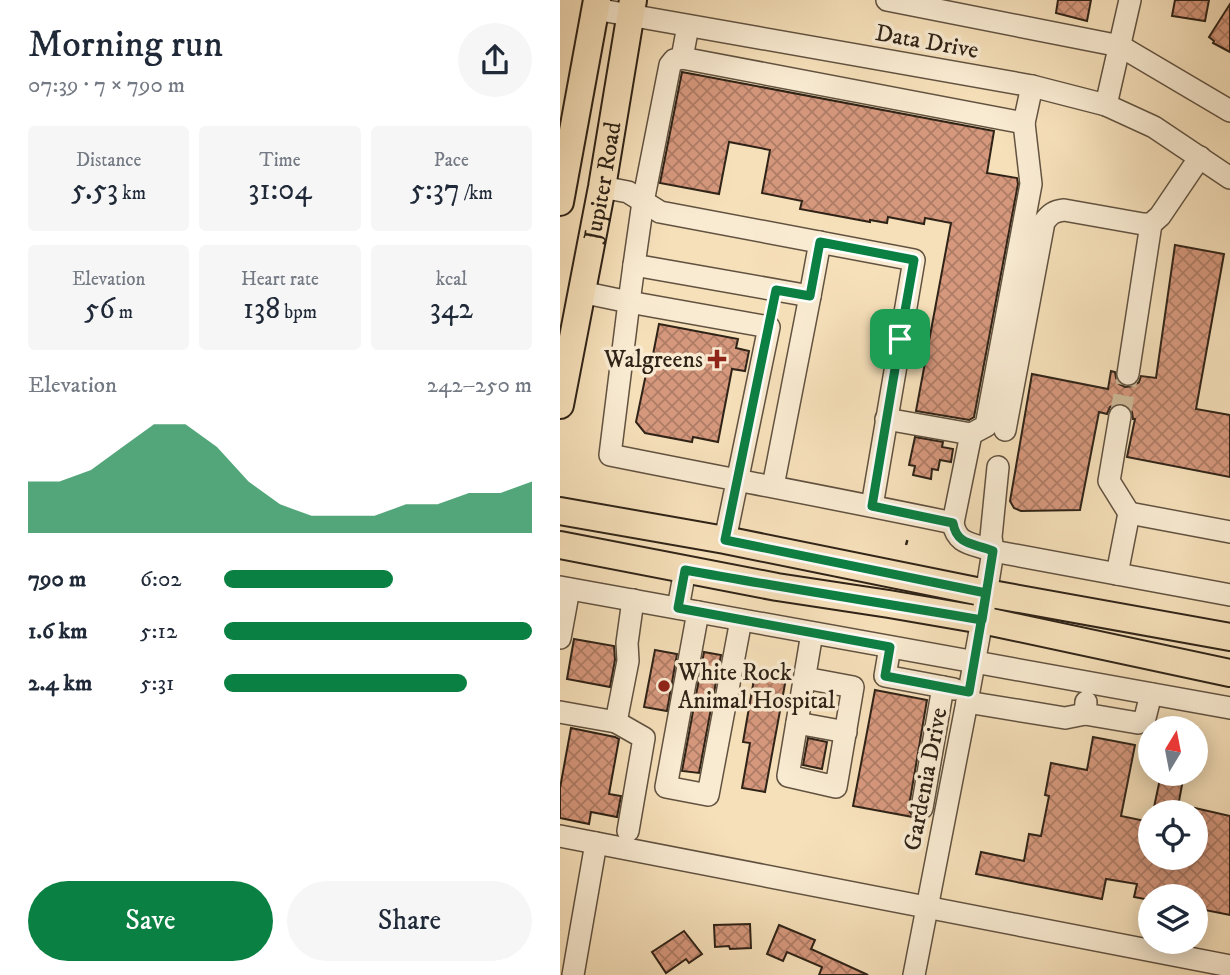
<!DOCTYPE html>
<meta charset="utf-8">
<style>
:root{--surface:#fff;--page:#f6f6f7;--text:#1f2937;--muted:#747a83;--accent:#0b8043}
body{margin:0;font-family:"IM FELL DW Pica",serif;background:var(--page);color:var(--text);height:100vh;display:flex;flex-direction:column;font-size:26px;white-space:nowrap}
*{box-sizing:border-box;margin:0}
p{font-size:23px;color:var(--muted)}
.icon{flex:none;width:38px;height:38px;fill:none;stroke:currentColor;stroke-width:2;stroke-linecap:round;stroke-linejoin:round}
.map{position:relative;flex:1;overflow:hidden}
.panel{display:flex;flex-direction:column;background:var(--surface);width:560px}
.panel>*{flex:none}
.needle{width:46px;rotate:10deg}
.controls{position:absolute;left:578px;top:716px;display:grid;gap:14px}
.controls a{display:grid;place-items:center;width:70px;height:70px;border-radius:50%;background:var(--surface);box-shadow:0 4px 18px #0003;font-size:35px}
.pin{position:absolute;display:grid;place-items:center;width:60px;height:60px;color:#fff;margin:-30px;border-radius:14px;box-shadow:0 4px 10px #0006}
.round{display:grid;place-items:center;flex:none;width:74px;height:74px;border-radius:37px;background:var(--page)}
.overview{display:flex;align-items:center;justify-content:space-between;height:119px;padding:0 28px}
h1{font-size:38px;font-weight:600;line-height:52px}
.metrics{display:grid;grid-template-columns:repeat(3,1fr);gap:10px;height:119px;padding:7px 28px}
.metrics div{display:grid;align-content:center;border-radius:7px;background:var(--page);text-align:center}
.metrics b{font-size:30px;font-weight:600}
.metrics small{font-size:19px;font-weight:400}
.metrics p{font-size:19px}
.chart{height:196px;padding:14px 28px}
.chart p{display:flex;justify-content:space-between}
.chart svg{width:100%;height:126px;margin-top:7px;fill:var(--accent);opacity:.7}
.primary-button{display:flex;gap:14px;margin-top:auto;padding:14px 28px}
.primary-button a{flex:1;height:80px;border-radius:42px;background:var(--accent);color:#fff;font-size:28px;font-weight:600;line-height:80px;text-align:center}
.primary-button a+a{background:var(--page);color:var(--text)}
ul{padding:0 28px;list-style:none;font-size:23px}
li{display:grid;grid-template-columns:112px 84px 1fr;align-items:center;height:52px}
li i{height:18px;border-radius:9px;background:var(--accent)}
main{display:flex;flex:1;min-height:0}
.map>svg:first-child{display:block}
.building{fill:url(#building-cross-hatch);stroke:#2f2317;stroke-width:2}
.lines{fill:none;stroke-linecap:round;stroke-linejoin:round}
.minor-tunnel{stroke:#ceba99;stroke-width:21;stroke-dasharray:21 10;stroke-linecap:butt}
.minor-casing{stroke:#615240;stroke-width:24}
.major-casing{stroke:#2f2317;stroke-width:30}
.path{stroke:#2f2317;stroke-width:2.5;stroke-dasharray:5 3.5;stroke-linecap:butt}
.minor{stroke:#f9ebd2;stroke-width:21}
.major{stroke:#f6e0ba;stroke-width:26}
.route-casing{stroke:#fff;stroke-width:14}
.route{stroke:#0b8043;stroke-width:9}
.poi-dot{fill:#8f2418;stroke:#f9ebd2;stroke-width:2.5}
.labels{text-anchor:middle;stroke-width:7;stroke-linejoin:round;paint-order:stroke}
.street-label{font-size:24px;fill:#2f2317;stroke:#f9ebd2}
.poi-label{font-size:24px;fill:#2f2317;stroke:#f9ebd2;text-anchor:end}
</style>
<main>
<section class="panel">
<div class="overview"><div><h1>Morning run</h1><p>07:39 · 7 × 790 m</p></div><a class="round"><svg class="icon" aria-label="share" viewBox="0 0 24 24"><path d="M12 15V3M7 8l5-5 5 5M5 13v7h14v-7"/></svg></a></div>
<div class="metrics">
<div><p>Distance</p><b>5.53<small> km</small></b></div>
<div><p>Time</p><b>31:04</b></div>
<div><p>Pace</p><b>5:37<small> /km</small></b></div>
</div>
<div class="metrics">
<div><p>Elevation</p><b>56<small> m</small></b></div>
<div><p>Heart rate</p><b>138<small> bpm</small></b></div>
<div><p>kcal</p><b>342</b></div>
</div>
<div class="chart"><p><span>Elevation</span>242–250 m</p>
<svg viewBox="0 0 160 44" preserveAspectRatio="none"><path d="M0 44V26L10 26L20 22L30 14L40 6L50 6L60 14L70 26L80 34L90 38L100 38L110 38L120 34L130 34L140 30L150 30L160 26V44z"/></svg>
</div>
<ul>
<li><b>790 m</b>6:02<i style="width:55%"></i></li>
<li><b>1.6 km</b>5:12<i style="width:100%"></i></li>
<li><b>2.4 km</b>5:31<i style="width:79%"></i></li>
</ul>
<div class="primary-button"><a>Save</a><a>Share</a></div>
</section>
<div class="map">
<svg width="670" height="975" viewBox="0 0 670 975">
<defs>
<pattern id="building-cross-hatch" width="8" height="8" patternUnits="userSpaceOnUse" patternTransform="scale(1.75)"><rect width="8" height="8" fill="#d6987d"/><path d="M0 0l8 8M0 8l8-8" fill="none" stroke="#ae7c65"/></pattern>
</defs>
<rect width="100%" height="100%" fill="#f6e0ba"/>
<filter id="stains"><feTurbulence type="fractalNoise" baseFrequency=".00286" numOctaves="4"/><feColorMatrix values="0 0 0 0 .2 0 0 0 0 .09 0 0 0 0 .02 0 0 0 .5 -.17"/></filter>
<radialGradient id="worn" r=".72"><stop offset=".6" stop-color="#630" stop-opacity="0"/><stop offset="1" stop-color="#630" stop-opacity=".3"/></radialGradient>
<g class="building">
<polygon points="498,0 531,0 527,21 496,13"/>
<polygon points="615,0 649,0 645,21 612,16"/>
<polygon points="670,4 670,52 653,43 654,41 649,37"/>
<polygon points="122,72 434,131 427,173 457,178 458,184 414,417 409,420 356,411 391,223 365,218 364,224 328,217 327,223 310,220 310,222 240,209 242,201 202,193 210,150 169,142 159,194 100,183"/>
<polygon points="615,245 664,254 636,409 670,415 670,477 567,457 575,419 573,419 572,412 569,406 563,403 556,404 550,407 547,414 539,412 520,510 461,511 454,508 450,501 472,374 548,389 551,371 555,372 556,378 559,384 565,387 573,386 579,382 581,376 596,378"/>
<polygon points="99,324 178,339 176,348 189,351 185,371 172,369 158,442 133,437 132,442 85,433 76,422 86,374 89,375"/>
<polygon points="355,437 383,442 382,447 393,449 391,462 380,460 378,470 372,469 371,479 353,475 355,466 349,465"/>
<polygon points="14,639 54,646 55,660 50,687 7,679"/>
<polygon points="95,650 117,654 107,711 84,707"/>
<polygon points="144,652 161,655 139,773 122,771"/>
<polygon points="196,668 227,673 205,792 182,788 190,743 183,742"/>
<polygon points="315,690 367,700 349,806 350,812 353,817 293,806"/>
<polygon points="11,728 55,737 59,739 49,794 61,796 57,817 31,812 29,824 0,818 0,788"/>
<polygon points="533,737 575,745 561,816 590,822 590,858 635,858 635,808 670,816 670,915 635,908 635,896 590,896 590,900 574,897 577,884 546,879 542,899 416,874 421,852 464,861 469,834 481,836 489,796 485,795 491,763 527,770"/>
<polygon points="248,738 267,742 262,769 243,765"/>
<polygon points="601,774 624,774 617,812 593,812"/>
<polygon points="190,924 191,948 170,949 169,946 155,947 154,925"/>
<polygon points="219,925 255,940 251,949 308,975 259,975 262,967 227,952 223,961 207,954"/>
<polygon points="124,931 142,954 129,963 126,959 106,973 92,952"/>
</g>
<g class="lines">
<polyline class="minor-tunnel" points="560,416 568,374"/>
<g class="minor-casing">
<g id="minor">
<polyline points="327,0 560,46 670,111"/>
<polyline points="35,9 472,86 546,105 594,127 670,178"/>
<polyline points="128,26 122,58 114,60 110,65 83,202 74,265 250,296 213,486"/>
<polyline points="122,58 464,123 472,86"/>
<polyline points="546,105 570,0"/>
<polyline points="42,187 68,192 100,212 354,260 312,506"/>
<polyline points="21,292 69,302 74,265"/>
<polyline points="250,296 260,242"/>
<polyline points="568,374 591,224"/>
<polyline points="560,416 549,481 569,513"/>
<polyline points="326,419 411,434 393,523"/>
<path d="M 445,430 L 484,222 C 490,214 494,211 504,210 L 583,224 L 591,224 L 600,216 L 640,157"/>
<polyline points="411,434 426,426 471,184 464,123"/>
<path d="M 165,540 C 179,469 195,398 209,327 L 69,302 L 50,455 C 164,478 279,499 393,523 C 397,546 414,543 433,551 L 670,595"/>
<polyline points="557,574 569,513 670,532"/>
<polyline points="0,587 670,708"/>
<polyline points="118,608 125,570"/>
<polyline points="138,612 106,787 148,795 181,620"/>
<polyline points="0,638 9,589"/>
<polyline points="330,647 325,676 394,689"/>
<polyline points="245,678 293,687 276,787 228,776 252,633"/>
<polyline points="407,702 505,718 525,714"/>
<polyline points="526,702 525,714 578,723 585,718 591,694"/>
<polyline points="0,712 56,722 68,661 67,643 73,600"/>
<polyline points="56,722 84,738 68,831"/>
<polyline points="237,723 286,732"/>
<polyline points="362,808 383,687"/>
<polyline points="0,836 670,966"/>
<polyline points="13,975 36,843"/>
<polyline points="354,975 407,702 422,620 433,551 431,537 438,467"/>
</g>
</g>
<g class="major-casing">
<g id="major">
<polyline points="0,202 37,0"/>
<path id="s1" d="M 0,405 L 42,187 L 73,0"/>
<polyline points="0,511 165,540 426,593 670,637"/>
<polyline points="0,545 217,587 329,604 422,620 670,673"/>
</g>
</g>
<polyline class="path" points="346,545 348,538"/>
<use href="#minor" class="minor"/>
<use href="#major" class="major"/>
</g>
<g class="lines">
<g class="route-casing">
<path id="route" d="M 340,339 L 312,506 L 393,523 C 397,546 414,543 433,551 L 422,620 C 323,603 224,588 125,570 L 118,608 L 330,647 L 325,676 L 409,692 L 426,593 L 165,540 L 216,290 L 250,296 L 260,242 L 354,260 L 340,339"/>
</g>
<use href="#route" class="route"/>
</g>
<g class="poi-dot">
<path d="M153.5 348.5h7v7h7v7h-7v7h-7v-7h-7v-7h7z"/>
<circle cx="104" cy="686" r="7"/>
</g>
<g class="labels">
<g class="street-label">
<text transform="translate(367 41) rotate(10)" y="8">Data Drive</text>
<text dy="8" stroke="none"><textPath href="#s1" startOffset="228">Jupiter Road</textPath></text>
<text transform="translate(365 779) rotate(-79)" y="8">Gardenia Drive</text>
</g>
<g class="poi-label">
<text x="143" y="367">Walgreens</text>
<text x="118" y="680" text-anchor="start">White Rock<tspan x="118" dy="28">Animal Hospital</tspan></text>
</g>
</g>
<rect width="100%" height="100%" filter="url(#stains)"/>
<rect width="100%" height="100%" fill="url(#worn)"/>
</svg>
<div class="controls">
<a><svg class="needle" viewBox="-14 -14 28 28"><path d="M0-13l5 13h-10z" fill="#e53935"/><path d="M0 13l5-13h-10z" fill="#747a83"/></svg></a>
<a><svg class="icon" aria-label="locate" viewBox="0 0 24 24"><circle cx="12" cy="12" r="6"/><path d="M12 2v4M12 18v4M2 12h4M18 12h4"/></svg></a>
<a><svg class="icon" aria-label="layers" viewBox="0 0 24 24"><path d="M12 4l9 5-9 5-9-5zM3 14l9 5 9-5"/></svg></a>
</div>
<div class="pin" style="left:340px;top:339px;background:#1e9e55"><svg class="icon" aria-label="arrive" viewBox="0 0 24 24"><path d="M6 21V4h12l-3 4 3 4H6"/></svg></div>
</div>
</main>
